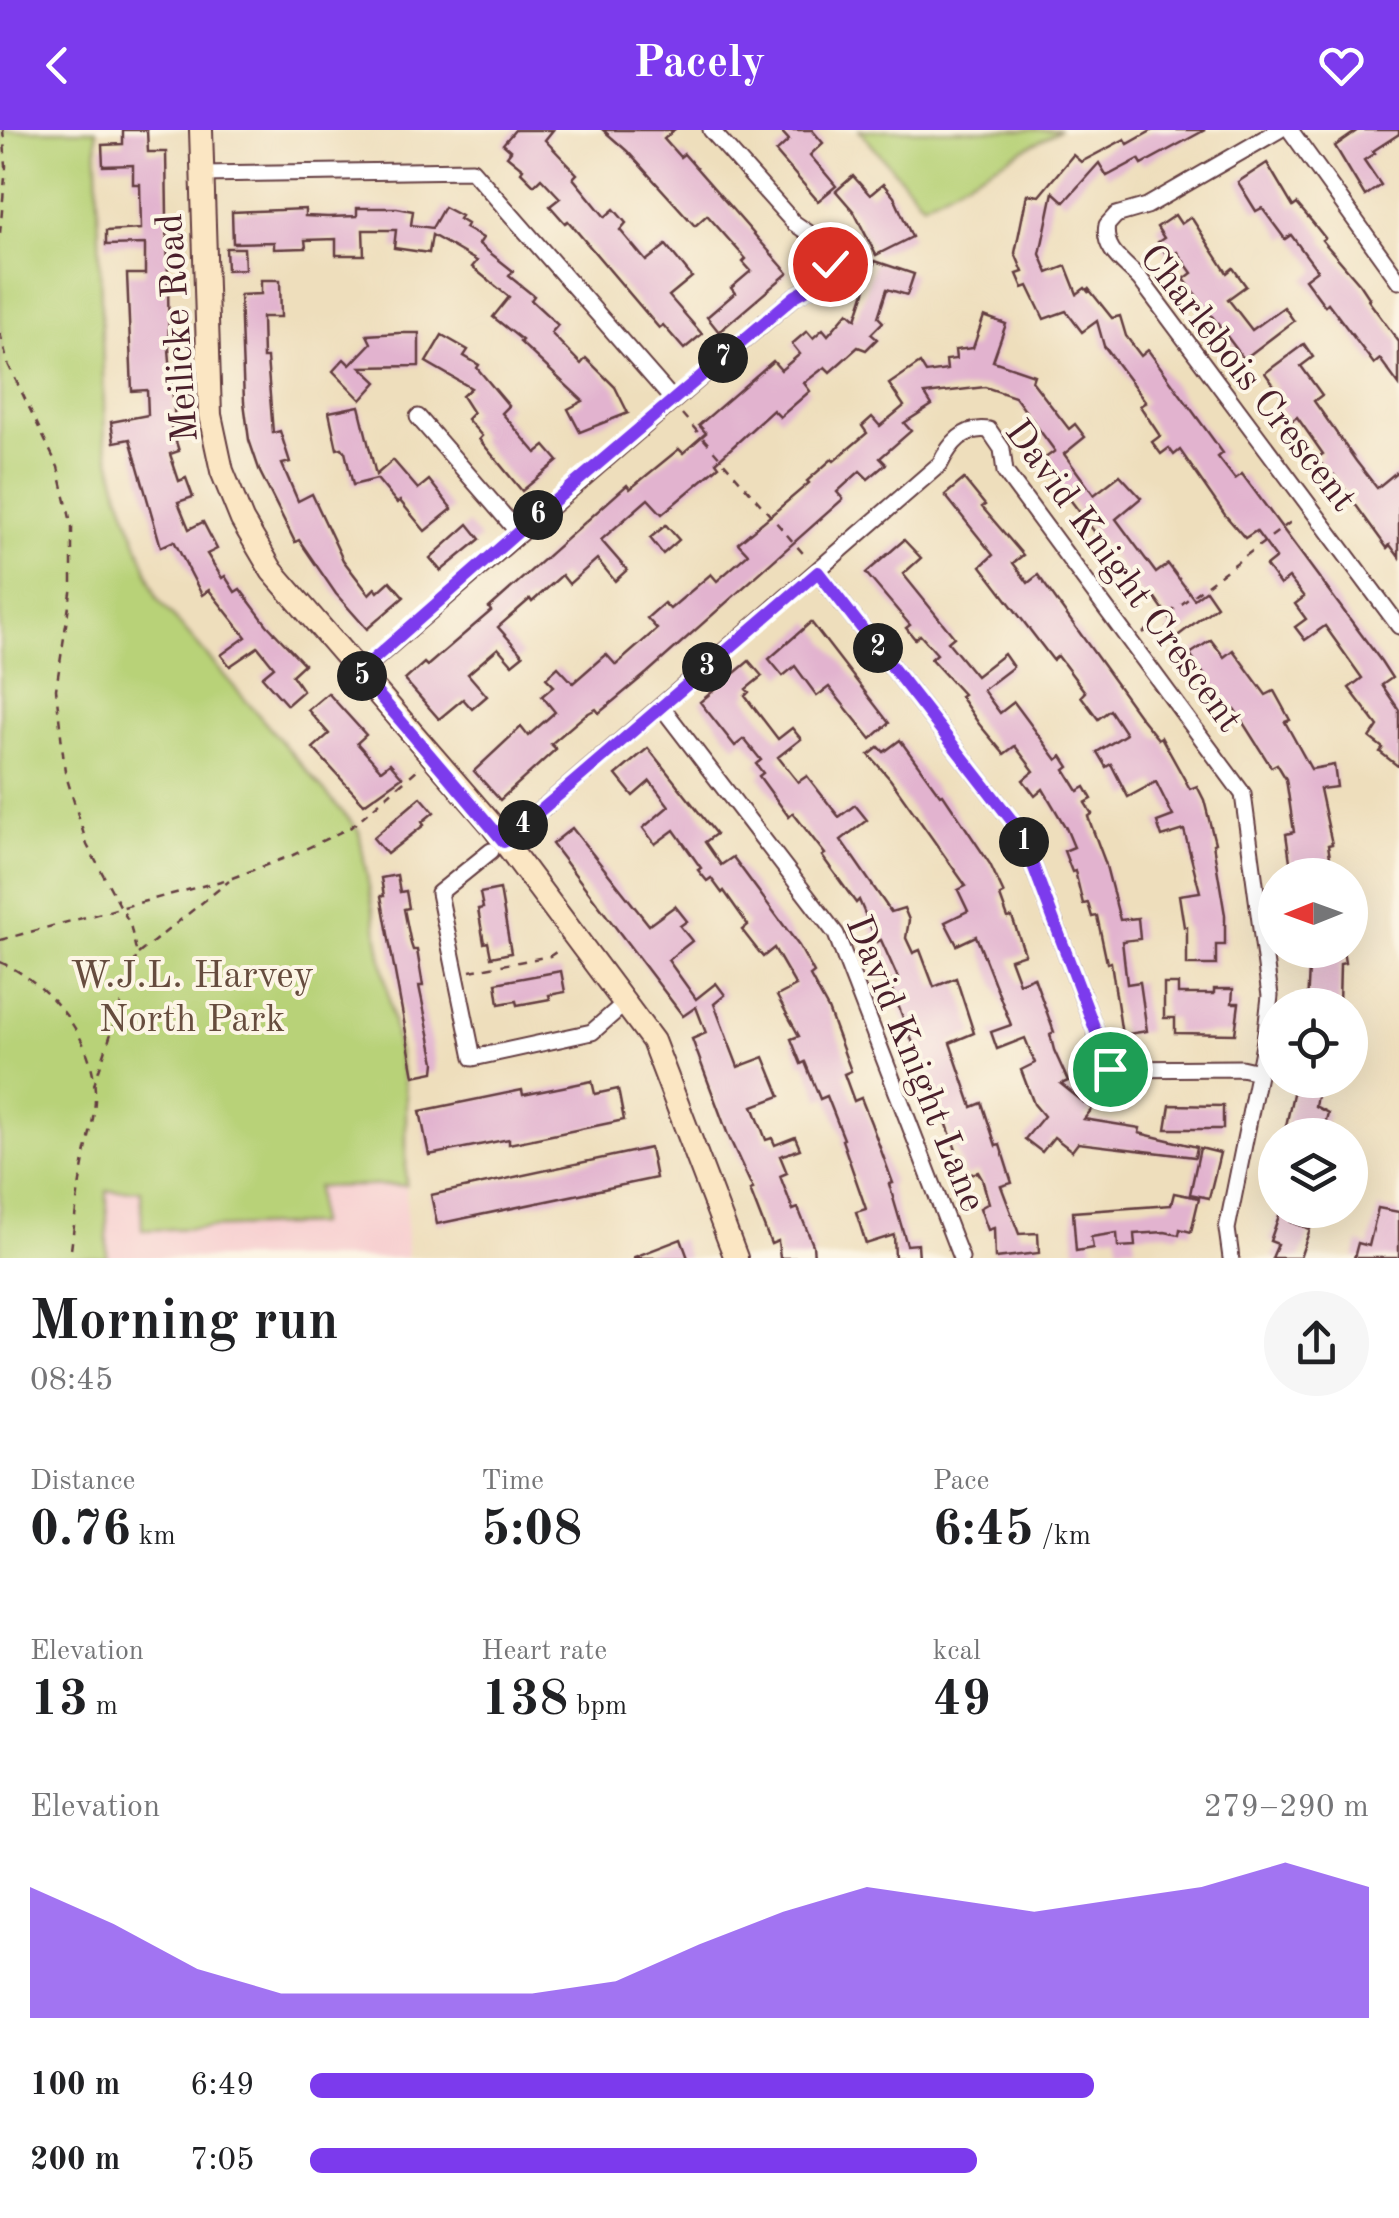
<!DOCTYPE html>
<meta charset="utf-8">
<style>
:root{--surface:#fff;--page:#f6f6f6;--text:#202124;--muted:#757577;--accent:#7c3aed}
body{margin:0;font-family:"Old Standard TT",serif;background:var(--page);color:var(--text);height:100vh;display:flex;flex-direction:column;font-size:38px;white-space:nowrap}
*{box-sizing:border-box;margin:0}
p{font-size:32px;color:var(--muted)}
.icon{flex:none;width:55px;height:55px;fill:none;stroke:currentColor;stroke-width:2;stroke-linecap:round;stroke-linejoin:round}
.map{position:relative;height:1128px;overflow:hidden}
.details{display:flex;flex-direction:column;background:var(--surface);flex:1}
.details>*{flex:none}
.needle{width:65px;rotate:269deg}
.controls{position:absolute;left:1258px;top:728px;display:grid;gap:20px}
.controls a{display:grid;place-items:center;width:110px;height:110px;border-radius:50%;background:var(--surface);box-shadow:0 10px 40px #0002;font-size:50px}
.pin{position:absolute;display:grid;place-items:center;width:85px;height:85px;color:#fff;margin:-42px;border:5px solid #fff;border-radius:50%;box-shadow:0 2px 10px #0007}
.km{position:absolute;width:50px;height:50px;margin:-25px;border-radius:50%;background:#222;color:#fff;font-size:28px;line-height:50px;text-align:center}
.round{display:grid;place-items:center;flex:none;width:105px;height:105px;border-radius:52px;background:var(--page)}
.overview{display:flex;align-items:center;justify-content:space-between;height:170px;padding:0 30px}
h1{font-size:55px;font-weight:600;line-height:75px}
.figures{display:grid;grid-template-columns:repeat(3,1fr);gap:15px;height:170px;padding:10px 30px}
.figures div{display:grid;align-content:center}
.figures b{font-size:50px;font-weight:600}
.figures small{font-size:28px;font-weight:400}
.figures p{font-size:28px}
.chart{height:280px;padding:20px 30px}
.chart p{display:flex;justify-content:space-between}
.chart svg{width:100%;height:180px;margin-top:10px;fill:var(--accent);opacity:.7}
ul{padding:0 30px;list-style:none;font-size:32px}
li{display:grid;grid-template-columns:160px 120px 1fr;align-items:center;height:75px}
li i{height:25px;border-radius:12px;background:var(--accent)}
header{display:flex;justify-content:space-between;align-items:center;height:130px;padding:0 30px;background:var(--accent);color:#fff;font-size:45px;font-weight:600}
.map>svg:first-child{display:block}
.built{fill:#f7cfd0}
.green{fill:#b8d278;stroke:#817852;stroke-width:2.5}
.building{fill:#e2b3cf}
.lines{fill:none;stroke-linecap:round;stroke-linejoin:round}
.street-casing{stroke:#633c41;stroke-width:19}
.secondary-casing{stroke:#633c41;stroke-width:26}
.path{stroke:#633c41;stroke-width:2.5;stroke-dasharray:8 8;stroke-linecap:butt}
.street{stroke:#fff;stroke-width:15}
.secondary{stroke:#fbe6c3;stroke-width:22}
.route-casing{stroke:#fff;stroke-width:20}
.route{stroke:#7c3aed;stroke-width:12}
.labels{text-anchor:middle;stroke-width:8;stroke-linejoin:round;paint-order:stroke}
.street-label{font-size:38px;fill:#4a1f2b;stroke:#fcf5e5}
.park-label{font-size:38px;fill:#664c3e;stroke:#fcf5e5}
</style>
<header><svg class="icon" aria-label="back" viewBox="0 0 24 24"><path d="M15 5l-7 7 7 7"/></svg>Pacely<svg class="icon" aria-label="heart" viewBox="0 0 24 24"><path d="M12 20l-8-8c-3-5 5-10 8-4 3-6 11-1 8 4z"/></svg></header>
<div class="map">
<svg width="1399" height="1128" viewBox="0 0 1399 1128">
<rect width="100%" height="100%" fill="#fcf5e5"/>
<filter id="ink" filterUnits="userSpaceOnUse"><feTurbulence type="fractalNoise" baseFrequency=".01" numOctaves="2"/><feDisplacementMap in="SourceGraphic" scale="20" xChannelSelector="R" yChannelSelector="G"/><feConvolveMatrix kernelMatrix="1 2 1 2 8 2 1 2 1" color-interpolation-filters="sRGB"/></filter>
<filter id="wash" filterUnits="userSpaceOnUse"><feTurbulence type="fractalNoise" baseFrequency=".0048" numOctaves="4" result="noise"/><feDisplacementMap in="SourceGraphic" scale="40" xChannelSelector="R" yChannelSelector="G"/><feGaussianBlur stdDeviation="2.25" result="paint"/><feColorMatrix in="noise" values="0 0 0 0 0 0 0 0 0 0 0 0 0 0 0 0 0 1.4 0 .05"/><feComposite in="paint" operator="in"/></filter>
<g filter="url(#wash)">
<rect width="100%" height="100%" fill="#eedebc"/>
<polygon class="built" points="406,1055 407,1128 107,1128 106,1061"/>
<g class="green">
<polygon points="0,0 96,0 105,310 119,363 157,468 359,701 406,965 406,1055 317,1057 318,1094 142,1100 141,1060 107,1061 107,1128 0,1128"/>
<polygon points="859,0 1060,0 923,74"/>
</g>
<g id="blocks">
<g class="building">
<polygon points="123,0 147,0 148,22 166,22 169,219 175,292 170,293 179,321 170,324 179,351 186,348 193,367 178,372 189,399 203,392 217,419 207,424 222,448 225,446 235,462 240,459 267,495 304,534 292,545 303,561 287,575 262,547 274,537 258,517 230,536 221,525 246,507 209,460 202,465 174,411 161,417 130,309 114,312 111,292 148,285 147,260 132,261 127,144 145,144 145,114 106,115 106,101 141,99 140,54 133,54 133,35 103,36 102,15 123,14"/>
<polygon points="515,0 553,0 545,10 577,44 573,48 605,87 614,79 626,93 620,100 646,131 666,115 692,147 669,166 702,204 684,219 663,195 659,198 568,91 565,93 550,76 560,68 541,48 534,55 521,42 523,39 507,26 511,21 503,14"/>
<polygon points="603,0 674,0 664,9 680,27 684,24 788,143 719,202 707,187 735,163 731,158 751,141 743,132 746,129 707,85 695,96 627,21"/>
<polygon points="780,0 812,0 823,13 810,25 836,56 818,71 776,22 789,10"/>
<polygon points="1153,0 1205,0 1142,34 1139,29 1107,46 1099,33 1064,72 1053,62 1040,124 1048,143 1066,136 1077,164 1085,158 1089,163 1088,158 1112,188 1120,186 1126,206 1141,226 1148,220 1223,323 1218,327 1235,349 1242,344 1381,531 1392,548 1382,555 1399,580 1399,637 1380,622 1383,618 1370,608 1378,596 1349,558 1362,548 1325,496 1305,510 1295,497 1306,489 1295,474 1304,467 1289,448 1280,455 1266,436 1276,428 1256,401 1245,408 1225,385 1180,320 1174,325 1169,318 1161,324 1152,312 1160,306 1140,276 1146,272 1104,216 1097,191 1082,202 1066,181 1044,189 1028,156 1023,158 1017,144 1023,142 1015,123 1027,64 1039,66 1073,25 1081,32 1125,9 1128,14"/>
<polygon points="1358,0 1399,0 1399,4 1373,21 1375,23 1364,30 1381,55 1365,66 1335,16"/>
<polygon points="1267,33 1293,77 1297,74 1314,94 1325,108 1322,110 1360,154 1370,169 1368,170 1399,212 1399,255 1380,229 1374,234 1328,173 1325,176 1305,149 1317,140 1291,105 1285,109 1262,78 1256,81 1238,52"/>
<polygon points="853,46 870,65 883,54 894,67 912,107 876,125 854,82 836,61"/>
<polygon points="444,77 461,86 459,89 467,94 465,98 483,108 479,114 513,141 509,146 534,166 531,170 558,195 551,203 581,234 586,228 615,257 628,283 580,302 568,279 583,271 520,212 522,210 493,187 509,167 472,137 477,131 432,105 429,123 394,118 396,100 363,100 364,125 336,125 336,109 305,110 306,118 274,119 274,112 233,113 232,82 305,79 305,86 328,87 357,86 357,78 397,78 413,81 411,95 432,98"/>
<polygon points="1175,85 1181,94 1191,87 1227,143 1233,138 1246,156 1228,169 1252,200 1284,177 1294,191 1244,229 1184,149 1192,143 1177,122 1169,128 1158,112 1164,108 1157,97"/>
<polygon points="226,118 244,118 245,139 227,140"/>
<polygon points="875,131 914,144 907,165 887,159 878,187 883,192 871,204 877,209 866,220 858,217 830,242 825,237 804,253 810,261 780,287 773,280 716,332 719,336 662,384 648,369 601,410 627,440 615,451 597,429 569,454 562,445 532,472 530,469 498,497 523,525 512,534 498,518 468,544 487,566 472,579 463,569 439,589 405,550 424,533 427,536 491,481 489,478 627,355 630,359 679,319 683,323 706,303 699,295 773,231 781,240 800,224 792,214 807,201 813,208 823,199 828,205 848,182 856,189"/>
<polygon points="261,150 280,150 281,187 262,187 263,228 267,228 273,303 280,301 290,332 282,334 298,371 312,364 343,430 369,464 375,458 378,462 390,451 404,467 367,499 336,464 299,410 295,412 260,342 249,310 244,272 240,165 261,164"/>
<polygon points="984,186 1006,194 993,231 1034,245 1032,251 1069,299 1075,294 1085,307 1064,324 1094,365 1120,345 1141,368 1116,389 1156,443 1168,434 1194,469 1206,460 1217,476 1175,508 1167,498 1173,493 1153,465 1146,470 1041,331 1055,321 1015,267 985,257 925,264 932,275 904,293 911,301 880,328 886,334 868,349 860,341 837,362 843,369 647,543 599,583 596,579 585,585 551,614 556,619 500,670 474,641 521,597 528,606 555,582 542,566 554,556 546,548 558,537 573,553 606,524 616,535 657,499 647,488 664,473 670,479 711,444 717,451 748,424 738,413 809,353 807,351 832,329 834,331 867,303 862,296 872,287 880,296 904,276 889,254 920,233 926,243 947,240 946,230 956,229 955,220 973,218"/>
<polygon points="399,203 419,203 419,236 361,237 377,252 361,270 333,241 344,229 350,235 371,213 367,205"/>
<polygon points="442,205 468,220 464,226 479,235 477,238 509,276 502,283 536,323 545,316 558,331 522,361 479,309 482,306 467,289 473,283 462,266 471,258 426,232"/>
<polygon points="1304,214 1313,227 1301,236 1322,265 1314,271 1356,331 1377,358 1399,340 1399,427 1390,415 1387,418 1334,345 1331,347 1317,328 1323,324 1297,287 1290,292 1279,277 1286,272 1265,243"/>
<polygon points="359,276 376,345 393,330 418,359 429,350 452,379 425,401 400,371 397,373 377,349 353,355 345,322 342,318 337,319 329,282"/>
<polygon points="964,349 985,375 982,377 1023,425 1013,433 1028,453 1038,445 1141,588 1158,609 1161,607 1190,659 1197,656 1204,670 1215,713 1213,714 1225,785 1225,815 1216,815 1216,835 1187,835 1187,797 1184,797 1179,765 1200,762 1184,700 1162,707 1157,692 1173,686 1156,652 1128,667 1111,634 1106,637 1097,622 1126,604 1110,580 1098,589 1081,566 1085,562 1058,526 1053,530 981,436 993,425 945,365"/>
<polygon points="468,394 480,409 441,441 430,428"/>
<polygon points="666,395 679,410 663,424 650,408"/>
<polygon points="904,410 921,428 903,444 954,507 948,512 976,546 1004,524 1013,537 983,560 1000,583 1014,572 1057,630 1062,626 1069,637 1065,640 1078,661 1085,657 1092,669 1085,673 1092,684 1088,687 1105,732 1120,790 1138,788 1140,809 1122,811 1127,854 1140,852 1147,901 1122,905 1111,832 1107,833 1097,786 1092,787 1088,773 1083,774 1075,741 1072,742 1064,721 1074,717 1066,698 1043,659 1035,666 1023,650 1034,641 1015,616 1004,624 979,594 960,566 963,564 931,529 937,524 920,505 915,509 906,498 910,495 866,443"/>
<polygon points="811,492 889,593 871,609 829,557 817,566 795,536 783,546 769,529"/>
<polygon points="1211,510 1224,527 1233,520 1266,565 1274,561 1290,590 1285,592 1311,639 1334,635 1337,657 1320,659 1332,714 1328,715 1333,745 1292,745 1286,704 1294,702 1286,649 1277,634 1271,637 1235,580 1230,583 1190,524"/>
<polygon points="749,531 762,546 746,559 749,562 745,566 778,609 792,598 801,609 778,627 798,652 807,646 839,687 855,675 867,690 841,710 891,782 904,778 909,790 906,808 913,823 920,820 934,857 956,848 974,903 950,913 972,977 982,973 996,1016 1000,1015 1012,1053 1001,1056 1019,1104 1038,1103 1039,1123 995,1128 994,1098 988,1100 980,1078 989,1073 982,1049 978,1042 965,1046 943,983 936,972 889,852 898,848 881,810 877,812 859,770 856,773 822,726 825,724 793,683 789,687 759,646 763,643 756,634 761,630 744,609 735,616 700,572"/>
<polygon points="328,563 366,605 357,613 381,640 390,633 402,647 364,674 313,618 329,604 308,580"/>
<polygon points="900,610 940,665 943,664 990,734 1004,764 1000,766 1008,788 1012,787 1025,824 1010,829 1019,853 1034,847 1054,902 1050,904 1054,920 1068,951 1061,954 1092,979 1084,989 1140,998 1139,1003 1197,1017 1195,1027 1078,1013 1072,1021 1054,1007 1042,1022 1025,1009 1044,986 1034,974 1021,940 1035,933 1025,908 997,919 991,902 1011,895 976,806 957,815 945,792 968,781 958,760 966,756 890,649 869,625 879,617 884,622"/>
<polygon points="648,618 716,704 705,712 721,735 733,727 799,816 814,843 810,846 828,879 851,941 844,944 854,971 861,968 871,993 893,1053 889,1054 907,1115 918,1114 919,1128 895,1128 894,1105 866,1114 856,1082 866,1079 842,1010 844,1009 827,966 820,969 805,932 801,934 791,909 799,906 777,866 796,856 774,818 763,827 742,800 748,795 724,761 722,763 711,748 707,751 698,740 701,738 674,700 655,714 643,698 669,676 650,651 633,666 616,645"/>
<polygon points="421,667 434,682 422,692 424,695 387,724 373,708"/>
<polygon points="572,698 649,795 675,776 687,791 680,796 692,811 668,830 696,869 716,853 725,865 714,874 738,937 764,927 780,966 753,976 766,1010 772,1008 775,1015 795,1007 800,1019 780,1026 787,1043 780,1046 793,1080 798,1078 813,1115 814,1128 780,1128 778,1111 771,1114 750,1060 753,1059 728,1005 692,909 706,903 696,877 683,886 552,714"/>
<polygon points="397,745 400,762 406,761 409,778 404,779 411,814 413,820 417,820 423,856 419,856 435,932 434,942 414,946 381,766 384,766 381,748"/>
<polygon points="500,759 511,823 491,827 488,812 484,813 478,779 483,778 480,763"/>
<polygon points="1310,820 1343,820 1345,833 1340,834 1339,875 1307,875"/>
<polygon points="561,841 565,862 549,865 550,869 517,875 516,871 499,874 496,853"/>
<polygon points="1164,854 1178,854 1178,864 1214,864 1214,859 1233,859 1232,873 1239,873 1235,904 1175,903 1175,888 1164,888"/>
<polygon points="1296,950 1320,950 1315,976 1328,983 1322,1005 1284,1005"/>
<polygon points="592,951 595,964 618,959 624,990 509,1014 509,1009 429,1025 420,981 522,960 523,965"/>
<polygon points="1170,975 1223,976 1223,999 1166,999"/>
<polygon points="650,1018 656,1048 437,1094 431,1065"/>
<polygon points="1200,1018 1220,1023 1209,1068 1190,1064"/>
<polygon points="1174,1063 1199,1068 1191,1102 1180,1099 1179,1105 1165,1102 1134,1104 1135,1116 1118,1117 1117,1103 1091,1107 1093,1118 1076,1121 1073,1082 1171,1075"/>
<polygon points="1378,1078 1399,1082 1399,1128 1354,1128 1358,1113 1369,1116"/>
<polygon points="1281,1080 1295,1080 1291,1092 1310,1099 1300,1128 1272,1128 1278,1114 1270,1111"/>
<polygon points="681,1109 688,1128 634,1128 634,1127"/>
</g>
</g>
</g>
<g filter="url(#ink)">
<use href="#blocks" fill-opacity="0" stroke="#633c41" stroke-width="2.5"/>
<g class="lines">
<g class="street-casing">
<g id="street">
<path d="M 1279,0 L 1147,76 L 1116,85 L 1107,95 C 1102,120 1125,133 1140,149 L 1399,496"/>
<polyline points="1290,0 1399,151"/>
<polyline points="202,44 472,40 673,270"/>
<polyline points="418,287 518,402"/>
<polyline points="818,442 1020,701 1110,939 1241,938 1259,942"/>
<polyline points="359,543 795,166 825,149 830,135 823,113 794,93 711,0"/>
<polyline points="661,576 836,804 961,1128"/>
<path d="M 504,712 L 940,334 C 950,314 964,296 989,300 L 1002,319 L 1005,342 L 1243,664 L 1270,866 L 1265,910 L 1227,1099 L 1231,1128"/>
<polyline points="491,721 439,763 473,928 592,902 625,873"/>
</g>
</g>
<g class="secondary-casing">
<polyline id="secondary" points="201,0 210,285 222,341 242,390 272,441 491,694 653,911 736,1128"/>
</g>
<g class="path">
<polyline points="0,103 6,36 3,0"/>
<polyline points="0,203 8,234 58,337 72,397 72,456 56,559 65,642 87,715 130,794 137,825 94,955"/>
<polyline points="682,284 808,429"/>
<polyline points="1143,503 1296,388"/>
<polyline points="0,810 232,748 293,725 351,697 418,639"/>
<polyline points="138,824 229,751"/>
<path d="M 0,832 C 55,856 103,919 94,981 C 92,999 86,1017 83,1035 C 77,1066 74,1097 70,1128"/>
<polyline points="470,841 550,826 559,820"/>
</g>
<use href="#street" class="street"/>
<use href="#secondary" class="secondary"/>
</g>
</g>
<g class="lines" filter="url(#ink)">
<g class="route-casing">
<polyline id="route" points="830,134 826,149 795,166 518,402 359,542 504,712 818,442 1020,701 1110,939"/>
</g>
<use href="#route" class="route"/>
</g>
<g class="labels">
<g class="street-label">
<text transform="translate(176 198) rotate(-94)" y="13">Meilicke Road</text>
<text transform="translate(1249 247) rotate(52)" y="13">Charlebois Crescent</text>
<text transform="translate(1125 445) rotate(54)" y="13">David Knight Crescent</text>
<text transform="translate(917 933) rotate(68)" y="13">David Knight Lane</text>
</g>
<g class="park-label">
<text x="192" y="857">W.J.L. Harvey<tspan x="192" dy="44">North Park</tspan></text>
</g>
</g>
</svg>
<div class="controls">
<a><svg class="needle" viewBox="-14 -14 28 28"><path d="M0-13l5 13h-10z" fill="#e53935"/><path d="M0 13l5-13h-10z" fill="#757577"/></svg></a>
<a><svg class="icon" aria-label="locate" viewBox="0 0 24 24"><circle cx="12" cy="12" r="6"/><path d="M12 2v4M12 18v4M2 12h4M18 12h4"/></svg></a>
<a><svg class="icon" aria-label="layers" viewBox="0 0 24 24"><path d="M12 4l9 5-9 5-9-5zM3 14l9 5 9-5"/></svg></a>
</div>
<div class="pin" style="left:1110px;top:939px;background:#1e9e55"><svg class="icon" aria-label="arrive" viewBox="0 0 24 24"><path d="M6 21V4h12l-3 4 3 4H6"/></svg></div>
<div class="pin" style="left:830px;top:134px;background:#d93025"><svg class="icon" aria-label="check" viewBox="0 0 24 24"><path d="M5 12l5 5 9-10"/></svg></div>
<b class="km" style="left:1024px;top:712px">1</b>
<b class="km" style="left:878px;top:518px">2</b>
<b class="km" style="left:707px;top:537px">3</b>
<b class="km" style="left:523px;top:695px">4</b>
<b class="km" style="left:362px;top:546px">5</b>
<b class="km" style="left:538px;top:385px">6</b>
<b class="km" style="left:723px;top:228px">7</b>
</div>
<section class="details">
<div class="overview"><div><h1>Morning run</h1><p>08:45</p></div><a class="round"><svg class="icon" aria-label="share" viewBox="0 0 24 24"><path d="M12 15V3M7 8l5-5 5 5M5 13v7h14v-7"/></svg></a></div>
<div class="figures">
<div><p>Distance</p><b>0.76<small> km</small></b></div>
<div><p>Time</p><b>5:08</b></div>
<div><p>Pace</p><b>6:45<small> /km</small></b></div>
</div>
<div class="figures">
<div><p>Elevation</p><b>13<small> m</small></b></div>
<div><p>Heart rate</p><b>138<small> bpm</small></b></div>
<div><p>kcal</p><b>49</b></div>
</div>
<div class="chart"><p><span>Elevation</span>279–290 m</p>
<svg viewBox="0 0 160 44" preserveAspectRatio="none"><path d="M0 44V12L10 21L20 32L30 38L40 38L50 38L60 38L70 35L80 26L90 18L100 12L110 15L120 18L130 15L140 12L150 6L160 12V44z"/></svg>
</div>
<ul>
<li><b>100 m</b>6:49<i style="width:74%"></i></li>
<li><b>200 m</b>7:05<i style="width:63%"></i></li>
</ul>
</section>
